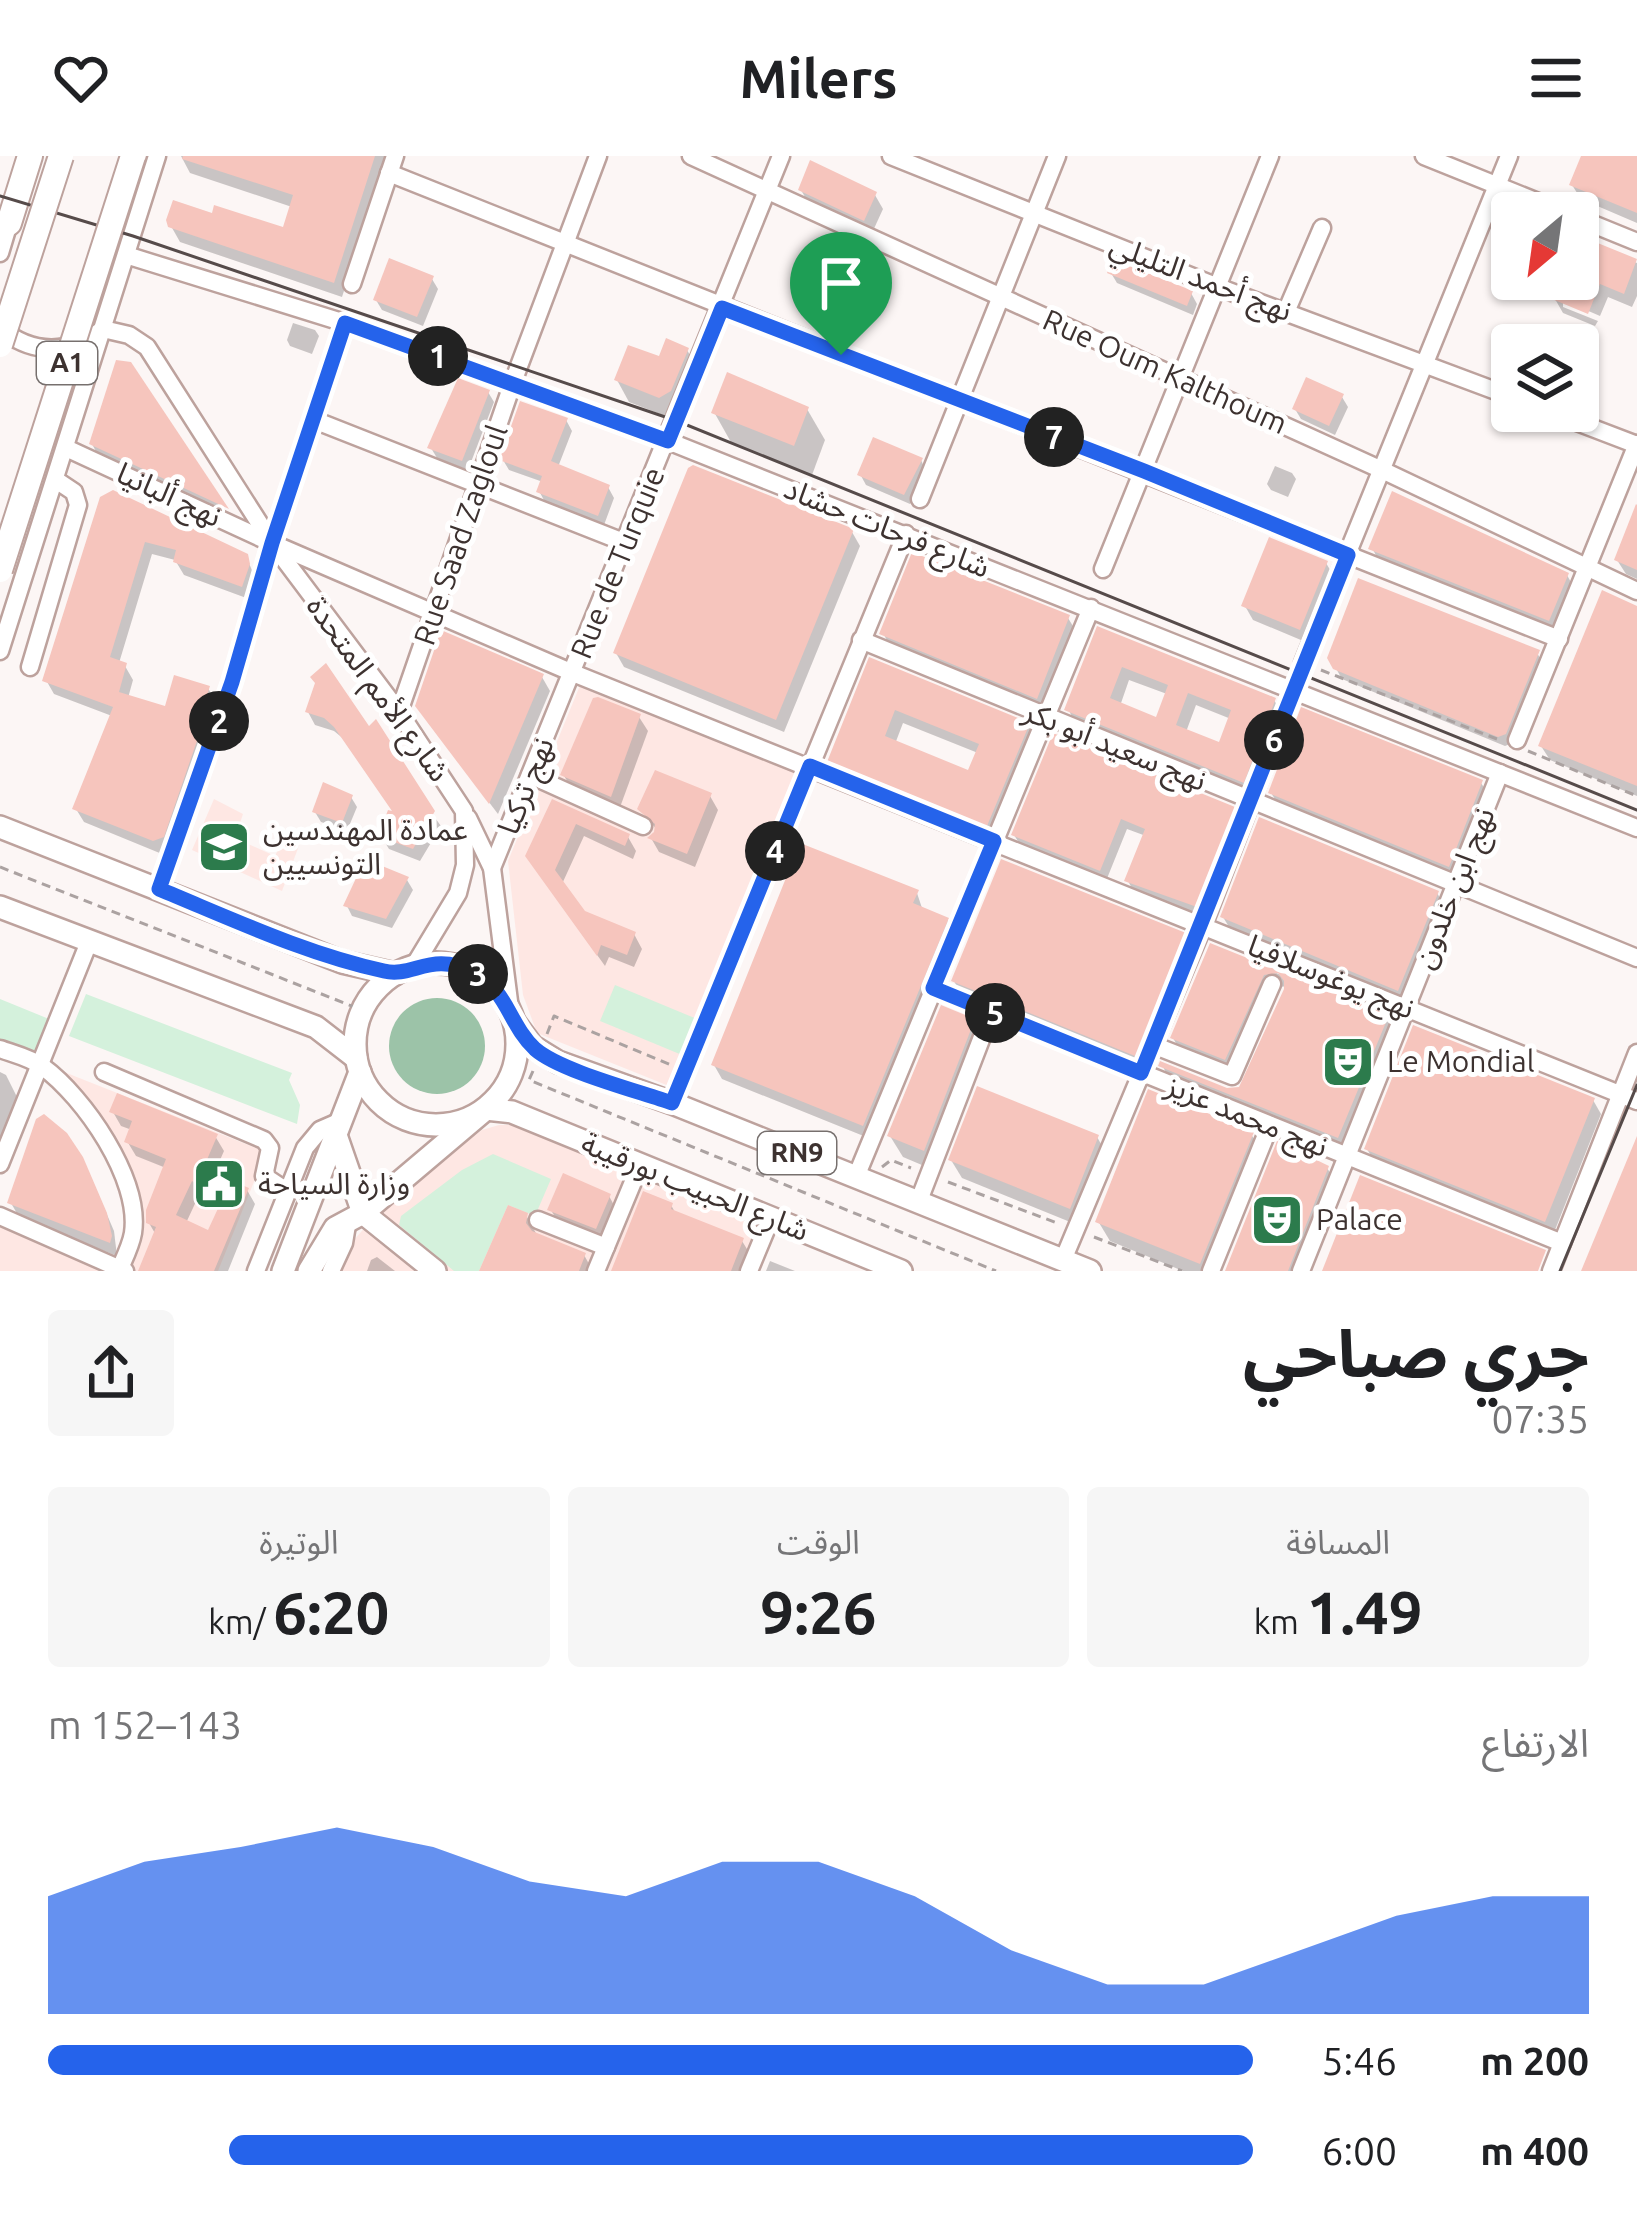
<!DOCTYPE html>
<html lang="ar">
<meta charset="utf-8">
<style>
:root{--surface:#fff;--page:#f6f6f6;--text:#202124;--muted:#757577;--accent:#2563eb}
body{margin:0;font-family:Ubuntu,"Noto Sans Arabic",sans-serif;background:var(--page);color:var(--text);direction:rtl;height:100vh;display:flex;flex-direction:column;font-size:45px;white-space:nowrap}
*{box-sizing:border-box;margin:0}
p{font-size:39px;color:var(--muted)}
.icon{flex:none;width:66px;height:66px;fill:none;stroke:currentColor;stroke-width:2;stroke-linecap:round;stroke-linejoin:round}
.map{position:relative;height:1115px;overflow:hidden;direction:ltr}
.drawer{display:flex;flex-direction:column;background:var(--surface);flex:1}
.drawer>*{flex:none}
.needle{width:78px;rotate:209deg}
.buttons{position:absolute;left:1491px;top:36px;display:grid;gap:24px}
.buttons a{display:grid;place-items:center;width:108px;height:108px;border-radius:12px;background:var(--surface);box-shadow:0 3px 9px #0004;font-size:60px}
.pin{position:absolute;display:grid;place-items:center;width:102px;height:102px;color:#fff;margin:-123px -51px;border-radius:50% 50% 50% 0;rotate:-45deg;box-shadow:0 0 12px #0007}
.pin .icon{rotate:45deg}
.km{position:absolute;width:60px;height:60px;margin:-30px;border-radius:50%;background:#222;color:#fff;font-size:33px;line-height:60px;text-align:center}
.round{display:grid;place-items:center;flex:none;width:126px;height:126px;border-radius:12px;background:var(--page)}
.headline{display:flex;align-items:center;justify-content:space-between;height:204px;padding:0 48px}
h1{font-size:66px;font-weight:700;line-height:90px}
.figures{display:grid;grid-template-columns:repeat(3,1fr);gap:18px;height:204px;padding:12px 48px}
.figures div{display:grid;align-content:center;border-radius:12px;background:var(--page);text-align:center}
.figures b{font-size:60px;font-weight:700}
.figures small{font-size:33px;font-weight:400}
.figures p{font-size:33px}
.chart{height:336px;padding:24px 48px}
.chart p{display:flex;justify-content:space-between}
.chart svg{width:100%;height:216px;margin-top:12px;fill:var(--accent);opacity:.7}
ul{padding:0 48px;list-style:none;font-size:39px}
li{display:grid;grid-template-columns:192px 144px 1fr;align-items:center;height:90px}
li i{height:30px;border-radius:15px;background:var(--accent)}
header{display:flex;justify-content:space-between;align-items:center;height:156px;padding:0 48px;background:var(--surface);font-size:54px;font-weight:700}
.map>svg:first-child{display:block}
.built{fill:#fee7e3}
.green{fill:#d4f1dc}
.water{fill:#9cc3a8}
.shadow{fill:#0003;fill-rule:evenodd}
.building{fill:#f6c5bd;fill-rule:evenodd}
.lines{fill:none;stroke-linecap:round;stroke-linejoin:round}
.minor-casing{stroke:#bda29d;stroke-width:21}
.major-casing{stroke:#bda29d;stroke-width:26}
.highway-casing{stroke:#bda29d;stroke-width:28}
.path{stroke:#aba2a1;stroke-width:3;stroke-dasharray:9 6;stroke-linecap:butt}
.minor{stroke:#fff;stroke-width:16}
.major{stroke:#fff;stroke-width:21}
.highway{stroke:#fff;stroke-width:24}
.tram{stroke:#564b4a;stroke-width:3}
.highway-bridge-casing{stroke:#bda29d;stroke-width:28;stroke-linecap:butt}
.highway-bridge{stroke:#fff;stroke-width:24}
.route-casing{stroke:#fff;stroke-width:24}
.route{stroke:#2563eb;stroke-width:15}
.labels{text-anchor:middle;stroke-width:10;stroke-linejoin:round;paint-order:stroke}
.shield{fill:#fff;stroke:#77706e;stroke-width:3}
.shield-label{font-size:27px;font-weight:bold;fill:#3d3230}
.street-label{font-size:30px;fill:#3d3230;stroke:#fff}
.poi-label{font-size:30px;fill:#3d3230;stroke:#fff;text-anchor:start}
</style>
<header><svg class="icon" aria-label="menu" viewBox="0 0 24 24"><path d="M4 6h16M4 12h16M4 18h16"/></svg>Milers<svg class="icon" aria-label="heart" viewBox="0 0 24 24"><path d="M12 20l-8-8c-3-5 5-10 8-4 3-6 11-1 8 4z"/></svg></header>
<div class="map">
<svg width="1637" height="1115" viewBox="0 0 1637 1115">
<rect width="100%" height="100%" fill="#fcf6f5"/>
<g class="built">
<polygon points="581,527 798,616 669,930 537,877 523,839 508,705"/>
<polygon points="214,643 243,658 235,682 275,700 284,681 300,687 282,735 192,694"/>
<polygon points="49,910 266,996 218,1115 124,1115 138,1052 131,1017 114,986"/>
<polygon points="499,969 517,969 759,1066 739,1115 338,1115 346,1093 389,1044 482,974"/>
<polygon points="0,1071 111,1115 0,1115"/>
</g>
<g class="green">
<polygon points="615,829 697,863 682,899 600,865"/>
<polygon points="86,838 292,917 289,924 300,949 297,968 69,880"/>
<polygon points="0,843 49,863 35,904 0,890"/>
<polygon points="493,998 551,1023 535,1060 508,1049 479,1115 454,1115 399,1069 401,1060 462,1014"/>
</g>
<circle class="water" cx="437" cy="890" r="48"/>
<g class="shadow">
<polygon points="388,0 342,141 180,86 171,70 213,60 285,75 292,51 190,17 181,0"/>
<polygon points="1584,0 1637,0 1637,67 1581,43 1572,29"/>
<polygon points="801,34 875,39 883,53 872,77 809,48"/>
<polygon points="1578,82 1637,107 1637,140 1632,151 1608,141 1600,160 1563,144 1563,151 1598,165 1595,170 1563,157 1555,143 1563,123 1578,123"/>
<polygon points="1111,117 1191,137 1197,148 1193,159 1117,127"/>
<polygon points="432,123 438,133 423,170 382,154 376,144"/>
<polygon points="293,167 315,174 319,180 312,198 290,190 287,184"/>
<polygon points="687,194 700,216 673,263 629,246 617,224"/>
<polygon points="130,209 231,363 100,303 92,288"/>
<polygon points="488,236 494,246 468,314 437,302 431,292"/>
<polygon points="1342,241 1348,251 1335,279 1301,263 1295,253"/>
<polygon points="807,253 825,284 812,319 732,288 714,256"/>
<polygon points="566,264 572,275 558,311 608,331 614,342 604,369 545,346 539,335 543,326 509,314 503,304"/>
<polygon points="921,304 926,315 910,348 866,329 860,318"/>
<polygon points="1275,310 1292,317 1296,323 1288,341 1271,334 1267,328"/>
<polygon points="102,343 246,400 256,424 249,443 184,419 175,404 152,398 119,507 125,510 133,524 128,542 166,554 208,532 216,546 171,694 162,698 84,666 76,653 112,560 54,538 46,524"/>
<polygon points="1637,355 1637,423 1626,418 1617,404"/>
<polygon points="852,376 860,390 784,576 624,511 616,497"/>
<polygon points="1372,392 1567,419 1573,430 1555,474 1378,403"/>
<polygon points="1326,407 1335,422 1308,487 1253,464 1245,450"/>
<polygon points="1637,453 1637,640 1550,604 1541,590"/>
<polygon points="1068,462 1076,475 1044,554 890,490 883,477"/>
<path d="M 1099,474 L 1274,544 L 1282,558 L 1251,640 L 1076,568 L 1068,553 ZM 1129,524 L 1167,538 L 1157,565 L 1120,550 ZM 1196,549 L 1231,563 L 1220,590 L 1186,576 Z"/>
<polygon points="1537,497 1543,507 1510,588 1505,590 1342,523 1330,502"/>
<path d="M 871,505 L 1028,569 L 1036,584 L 995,682 L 839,620 L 831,605 ZM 903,567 L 978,597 L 970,618 L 895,588 Z"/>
<polygon points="325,512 441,670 420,705 389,693 381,680 397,661 345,584 334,575 315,569 308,556"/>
<polygon points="542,521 550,535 498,658 427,565"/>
<polygon points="639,561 648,575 619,654 572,633 563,618"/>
<polygon points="1055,580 1233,654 1240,665 1202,761 1134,736 1128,725 1146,680 1127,673 1106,725 1021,690 1014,679"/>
<polygon points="1481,627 1487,636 1454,718 1277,646 1271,637"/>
<polygon points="710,640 718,654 695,711 659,696 651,682 657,674 640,653"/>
<polygon points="351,641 357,651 347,675 321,666 315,656"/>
<polygon points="553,647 628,681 636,695 633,703 584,680 562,728 583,757 634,778 642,793 634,811 609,801 605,810 537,715"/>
<polygon points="407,724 413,734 392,772 352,760 347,750"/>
<polygon points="917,737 923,755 947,764 955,778 871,983 722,923 714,909"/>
<polygon points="1437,737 1443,747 1403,843 1229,771 1223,761"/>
<polygon points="1184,780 1190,791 1141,909 960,836 954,825"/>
<polygon points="1211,791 1386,861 1395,875 1345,995 1170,924 1162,909 1227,935 1241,934 1288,830 1271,832 1233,916 1181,896 1173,882"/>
<polygon points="973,865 986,887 936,1015 903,1001 890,980"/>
<polygon points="0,916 6,919 22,951 0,1011"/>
<polygon points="1593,944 1601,958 1553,1079 1375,1007 1367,993"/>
<path d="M 113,956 L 215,980 L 224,995 L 213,1020 L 247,1034 L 255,1048 L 228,1115 L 139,1115 L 156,1079 L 149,1067 L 166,1012 L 136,1000 L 127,985 L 132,974 L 121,970 ZM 200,1037 L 222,1053 L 209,1078 L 186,1067 Z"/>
<polygon points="1251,978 1263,998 1216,1115 1183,1115 1110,1085 1098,1065"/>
<polygon points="1097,981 1108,1000 1080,1070 962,1022 951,1004"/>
<polygon points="1327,1012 1336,1026 1300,1115 1228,1115"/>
<polygon points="90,1019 114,1075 117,1100 19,1061 11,1047"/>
<polygon points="609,1040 621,1062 608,1093 563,1075 551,1054"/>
<polygon points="671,1049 676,1058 742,1085 755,1106 751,1115 614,1115"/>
<polygon points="526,1059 538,1081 584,1099 593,1115 482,1115"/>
<polygon points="377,1101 395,1115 367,1115 371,1104"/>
<polygon points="770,1105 795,1115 766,1115"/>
</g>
<g class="building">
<polygon points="183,0 375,0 334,127 168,71 166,64 173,44 212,57 214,49 283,71 293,39 182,3"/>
<polygon points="1581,0 1637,0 1637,57 1569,29"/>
<polygon points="810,4 877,36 864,65 798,34"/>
<polygon points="1578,79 1637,103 1624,138 1600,128 1588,158 1552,143 1560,123 1578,123"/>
<polygon points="389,102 434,120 417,161 373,144"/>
<polygon points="1113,103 1193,135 1187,150 1107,117"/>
<polygon points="666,182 689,192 671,235 659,242 614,224 628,189 659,200"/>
<polygon points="116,204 131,206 229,353 89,288"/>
<polygon points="727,216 809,251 794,290 711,257"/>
<polygon points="1306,221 1344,238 1329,270 1292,253"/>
<polygon points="458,222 490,234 462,305 427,292"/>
<polygon points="520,245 568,262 551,305 610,329 598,360 536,336 542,320 499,304"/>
<polygon points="873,281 923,302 904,339 857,319"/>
<polygon points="693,309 854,373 776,564 613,497 688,312"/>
<polygon points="113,334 248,398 250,408 242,431 173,406 176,394 145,386 110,501 127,507 119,536 165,550 174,519 210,530 196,574 200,576 164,681 153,685 72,653 113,551 42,525 100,341"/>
<polygon points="1392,335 1569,417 1549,465 1368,393"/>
<polygon points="1636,348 1637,349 1637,414 1614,404"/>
<polygon points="1269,381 1328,405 1300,474 1241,450"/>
<polygon points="912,396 1070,459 1037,543 879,478"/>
<polygon points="1358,422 1540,494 1506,578 1498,581 1333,513 1327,502"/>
<polygon points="1602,434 1637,450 1637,630 1538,590"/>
<path d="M 1097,470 L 1276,542 L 1244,627 L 1064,554 ZM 1122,511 L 1168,529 L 1156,561 L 1110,542 ZM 1188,537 L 1231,554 L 1219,586 L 1176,569 Z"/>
<polygon points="441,474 544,518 489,648 415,550"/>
<path d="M 869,501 L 1030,567 L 987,670 L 827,606 ZM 895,554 L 979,588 L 968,614 L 885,580 Z"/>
<polygon points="326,507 369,570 376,563 435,655 413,693 378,680 388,654 392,655 334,571 324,562 305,556 315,527 310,521"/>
<polygon points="598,541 641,558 611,641 560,619 593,542"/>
<polygon points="1301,551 1483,624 1449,711 1268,637"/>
<polygon points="1053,577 1235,651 1197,751 1124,725 1145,673 1121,663 1100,715 1011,679"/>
<polygon points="655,614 712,637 687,698 647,682 654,676 655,668 637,653"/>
<polygon points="323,626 353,639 342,667 312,656"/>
<polygon points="552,643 630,678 625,690 576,668 555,714 585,755 636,776 627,799 601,789 597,800 525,700"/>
<polygon points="1259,661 1439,735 1398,835 1220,761"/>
<polygon points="800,687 919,734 913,747 949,762 863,970 711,909"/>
<polygon points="365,703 409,721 386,763 343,750"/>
<polygon points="1001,703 1186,777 1135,900 951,825"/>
<polygon points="1210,787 1389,859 1338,982 1158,910 1160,905 1227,932 1239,931 1284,833 1284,825 1278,817 1264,819 1225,904 1170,882"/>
<polygon points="941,849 975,863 924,995 887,980"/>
<polygon points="1413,869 1595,942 1545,1066 1364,993"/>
<polygon points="977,930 1099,979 1070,1053 948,1004"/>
<polygon points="1148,933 1254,976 1200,1108 1095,1066"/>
<path d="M 117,937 L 218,978 L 203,1013 L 249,1032 L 214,1115 L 138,1115 L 156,1071 L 146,1067 L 146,1054 L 166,1003 L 124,986 L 132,965 L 109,956 ZM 192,1025 L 221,1046 L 208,1074 L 176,1059 Z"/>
<polygon points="44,958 67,977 83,1001 107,1057 112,1080 110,1087 7,1047 36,963"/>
<polygon points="1637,981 1637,1115 1581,1115 1637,980"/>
<polygon points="1277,985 1329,1010 1288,1115 1225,1115"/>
<polygon points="563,1017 611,1038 596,1073 547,1054"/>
<polygon points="1360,1019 1546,1094 1538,1115 1322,1115"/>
<polygon points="643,1035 673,1047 671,1053 744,1082 731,1115 611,1115"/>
<polygon points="508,1049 528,1057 526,1067 532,1075 586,1097 579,1115 479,1115"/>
</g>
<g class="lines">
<g class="minor-casing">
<g id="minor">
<polyline points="691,0 1382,314 1637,435"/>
<polyline points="891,0 1218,131 1512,241"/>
<polyline points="1424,0 1565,57"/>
<polyline points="389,17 1559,483"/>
<polyline points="1578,62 1637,86"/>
<polyline points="0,97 9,67 1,64"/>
<polyline points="126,99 345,167 668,285 1637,672"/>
<polyline points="352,128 395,0"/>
<polyline points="1286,156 1322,72"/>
<path d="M 0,172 C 32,199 70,199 103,173 L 129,179 L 147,191 L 272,387 L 399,556 L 464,655 L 465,709 L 458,737 L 414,810"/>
<polyline points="1548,255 1637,289"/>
<polyline points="314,264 626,387"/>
<polyline points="66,292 276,389 573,517 1637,945"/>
<polyline points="920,343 1057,0"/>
<polyline points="1103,413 1270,0"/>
<polyline points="861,484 1637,802"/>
<polyline points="0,495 157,0"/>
<polyline points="1303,507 1509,0"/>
<polyline points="30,511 78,349 74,336 56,324"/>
<polyline points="399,556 513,226 598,0"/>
<polyline points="1517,584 1637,288"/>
<polyline points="530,619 643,670"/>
<polyline points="468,662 492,712 510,853"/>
<polyline points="492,712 781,0"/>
<polyline points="159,733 232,526 272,387 345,167"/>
<polyline points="933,832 1562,1087"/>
<polyline points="1153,889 1232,920 1272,828"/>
<path d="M 0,893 C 14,898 31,902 43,911 C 84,941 141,1023 133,1077 C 131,1089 125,1101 120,1112"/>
<polyline points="104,916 264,984 270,992 264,1020 288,1036"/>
<polyline points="672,947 906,378"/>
<polyline points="0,1008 89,786"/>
<polyline points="856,1021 1091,452"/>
<polyline points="918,1047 992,855"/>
<polyline points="0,1060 125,1115"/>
<polyline points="538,1064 606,1091"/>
<polyline points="1063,1104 1203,770 1294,534"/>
<polyline points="256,1115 305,992 320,974 343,964"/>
<polyline points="331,1115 344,1087 348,1063"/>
<polyline points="596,1115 640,1009"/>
<polyline points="749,1115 771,1062"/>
<polyline points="1211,1115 1270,969"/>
<polyline points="1301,1115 1500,617"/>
<polyline points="1551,1115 1637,897"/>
</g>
</g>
<g class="major-casing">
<g id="major">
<polyline points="0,671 342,806 395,818"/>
<polyline points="0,751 316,871 356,902"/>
<circle cx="436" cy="888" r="81"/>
<polyline points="515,867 532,890 558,906 672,947 1090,1115"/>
<polyline points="337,982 363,1057 435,1115"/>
<polyline points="283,1115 360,916"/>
<polyline points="309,1115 335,1072 363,1057 486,953 512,956 901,1115"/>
</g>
</g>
<g class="highway-casing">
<polyline id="highway" points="9,67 30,0"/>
</g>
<g class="path">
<polyline points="1321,514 1502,585"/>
<polyline points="1528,595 1637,640"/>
<polyline points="0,711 362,854"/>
<polyline points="547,878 554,860 671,909"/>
<polyline points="533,915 529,924 996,1115"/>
<polyline points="882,1011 891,1004 911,1012"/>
<polyline points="948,1026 1057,1067"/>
<polyline points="1094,1081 1182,1115"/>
</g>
<use href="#minor" class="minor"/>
<use href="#major" class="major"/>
<use href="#highway" class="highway"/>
<g class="tram">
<polyline points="0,40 133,80 677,265 1637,654"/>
<polyline points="1560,1115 1637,929"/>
</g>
<g class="highway-bridge-casing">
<g id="highway-bridge">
<polyline points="0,189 61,0"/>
<polyline points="0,414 133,0"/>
</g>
</g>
<use href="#highway-bridge" class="highway-bridge"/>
</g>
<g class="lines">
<g class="route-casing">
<path id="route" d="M 722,152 L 1144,315 L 1348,399 L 1141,917 L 933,832 L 994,685 L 810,610 L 672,947 C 638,935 560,915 535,893 C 509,869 507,833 473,816 C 431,795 413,822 384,815 C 306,798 232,763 159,733 L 232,526 L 272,387 L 345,167 L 668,285 Z"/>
</g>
<use href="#route" class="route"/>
</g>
<defs>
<g id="university-square" transform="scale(2.7)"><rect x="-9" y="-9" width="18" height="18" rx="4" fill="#2c7b4c" stroke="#fff"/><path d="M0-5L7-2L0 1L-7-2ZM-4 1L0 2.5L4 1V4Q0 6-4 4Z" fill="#fff"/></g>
<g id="theatre-square" transform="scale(2.7)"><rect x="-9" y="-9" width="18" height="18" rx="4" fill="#2c7b4c" stroke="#fff"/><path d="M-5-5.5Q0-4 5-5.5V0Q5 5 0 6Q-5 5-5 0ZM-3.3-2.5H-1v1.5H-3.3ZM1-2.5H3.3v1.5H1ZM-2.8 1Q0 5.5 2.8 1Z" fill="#fff"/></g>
<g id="civic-square" transform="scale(2.7)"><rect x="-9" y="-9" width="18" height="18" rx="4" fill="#2c7b4c" stroke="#fff"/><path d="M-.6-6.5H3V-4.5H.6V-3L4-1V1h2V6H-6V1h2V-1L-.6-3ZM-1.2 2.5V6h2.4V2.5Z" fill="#fff"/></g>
</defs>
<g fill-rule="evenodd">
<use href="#university-square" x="224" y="691"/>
<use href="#theatre-square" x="1348" y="906"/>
<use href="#civic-square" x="219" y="1028"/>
<use href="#theatre-square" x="1277" y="1064"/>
</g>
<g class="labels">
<g class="shield">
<rect x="37" y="186" width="60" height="42" rx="9"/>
<rect x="758" y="976" width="78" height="42" rx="9"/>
</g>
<g class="shield-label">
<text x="67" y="216">A1</text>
<text x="797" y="1006">RN9</text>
</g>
<g class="street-label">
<text transform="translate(1201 122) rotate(21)" y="10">نهج أحمد التليلي</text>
<text transform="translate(1165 216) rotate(24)" y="10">Rue Oum Kalthoum</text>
<text transform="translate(169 339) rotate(25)" y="10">نهج ألبانيا</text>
<text transform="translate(887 372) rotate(22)" y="10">شارع فرحات حشاد</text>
<text transform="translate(461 379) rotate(-71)" y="10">Rue Saad Zagloul</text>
<text transform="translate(618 407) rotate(-68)" y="10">Rue de Turquie</text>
<text transform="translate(378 533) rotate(54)" y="10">شارع الأمم المتحدة</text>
<text transform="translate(1115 590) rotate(22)" y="10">نهج سعيد أبو بكر</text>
<text transform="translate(526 630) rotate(-68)" y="10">نهج تركيا</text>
<text transform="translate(1454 732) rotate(-68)" y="10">نهج ابن خلدون</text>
<text transform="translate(1331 821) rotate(22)" y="10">نهج يوغوسلافيا</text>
<text transform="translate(1247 960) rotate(22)" y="10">نهج محمد عزيز</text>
<text transform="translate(695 1031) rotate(22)" y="10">شارع الحبيب بورقيبة</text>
</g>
<g class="poi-label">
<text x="263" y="684">عمادة المهندسين<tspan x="263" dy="34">التونسيين</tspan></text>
<text x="1387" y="916">Le Mondial</text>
<text x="258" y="1038">وزارة السياحة</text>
<text x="1316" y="1074">Palace</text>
</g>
</g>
</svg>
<div class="buttons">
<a><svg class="needle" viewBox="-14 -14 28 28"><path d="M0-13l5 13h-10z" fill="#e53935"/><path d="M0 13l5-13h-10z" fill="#757577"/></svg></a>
<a><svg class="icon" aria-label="layers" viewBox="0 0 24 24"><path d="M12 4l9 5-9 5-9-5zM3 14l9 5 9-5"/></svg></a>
</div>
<div class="pin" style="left:841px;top:199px;background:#1e9e55"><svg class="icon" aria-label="arrive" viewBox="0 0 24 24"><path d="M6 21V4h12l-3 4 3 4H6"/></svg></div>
<b class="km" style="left:438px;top:200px">1</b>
<b class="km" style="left:219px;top:565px">2</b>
<b class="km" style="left:478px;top:818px">3</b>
<b class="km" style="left:775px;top:695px">4</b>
<b class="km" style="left:995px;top:857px">5</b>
<b class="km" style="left:1274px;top:584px">6</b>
<b class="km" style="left:1054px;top:281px">7</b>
</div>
<section class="drawer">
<div class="headline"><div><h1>جري صباحي</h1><p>07:35</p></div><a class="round"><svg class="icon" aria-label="share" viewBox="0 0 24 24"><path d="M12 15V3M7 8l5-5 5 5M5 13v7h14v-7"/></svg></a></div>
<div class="figures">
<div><p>المسافة</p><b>1.49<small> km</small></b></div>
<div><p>الوقت</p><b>9:26</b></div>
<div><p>الوتيرة</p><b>6:20<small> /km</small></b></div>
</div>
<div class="chart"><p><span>الارتفاع</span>143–152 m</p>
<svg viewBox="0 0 160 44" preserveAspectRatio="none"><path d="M0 44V20L10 13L20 10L30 6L40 10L50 17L60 20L70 13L80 13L90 20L100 31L110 38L120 38L130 31L140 24L150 20L160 20V44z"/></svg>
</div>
<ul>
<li><b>200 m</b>5:46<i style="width:100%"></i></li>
<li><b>400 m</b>6:00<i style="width:85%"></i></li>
</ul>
</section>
